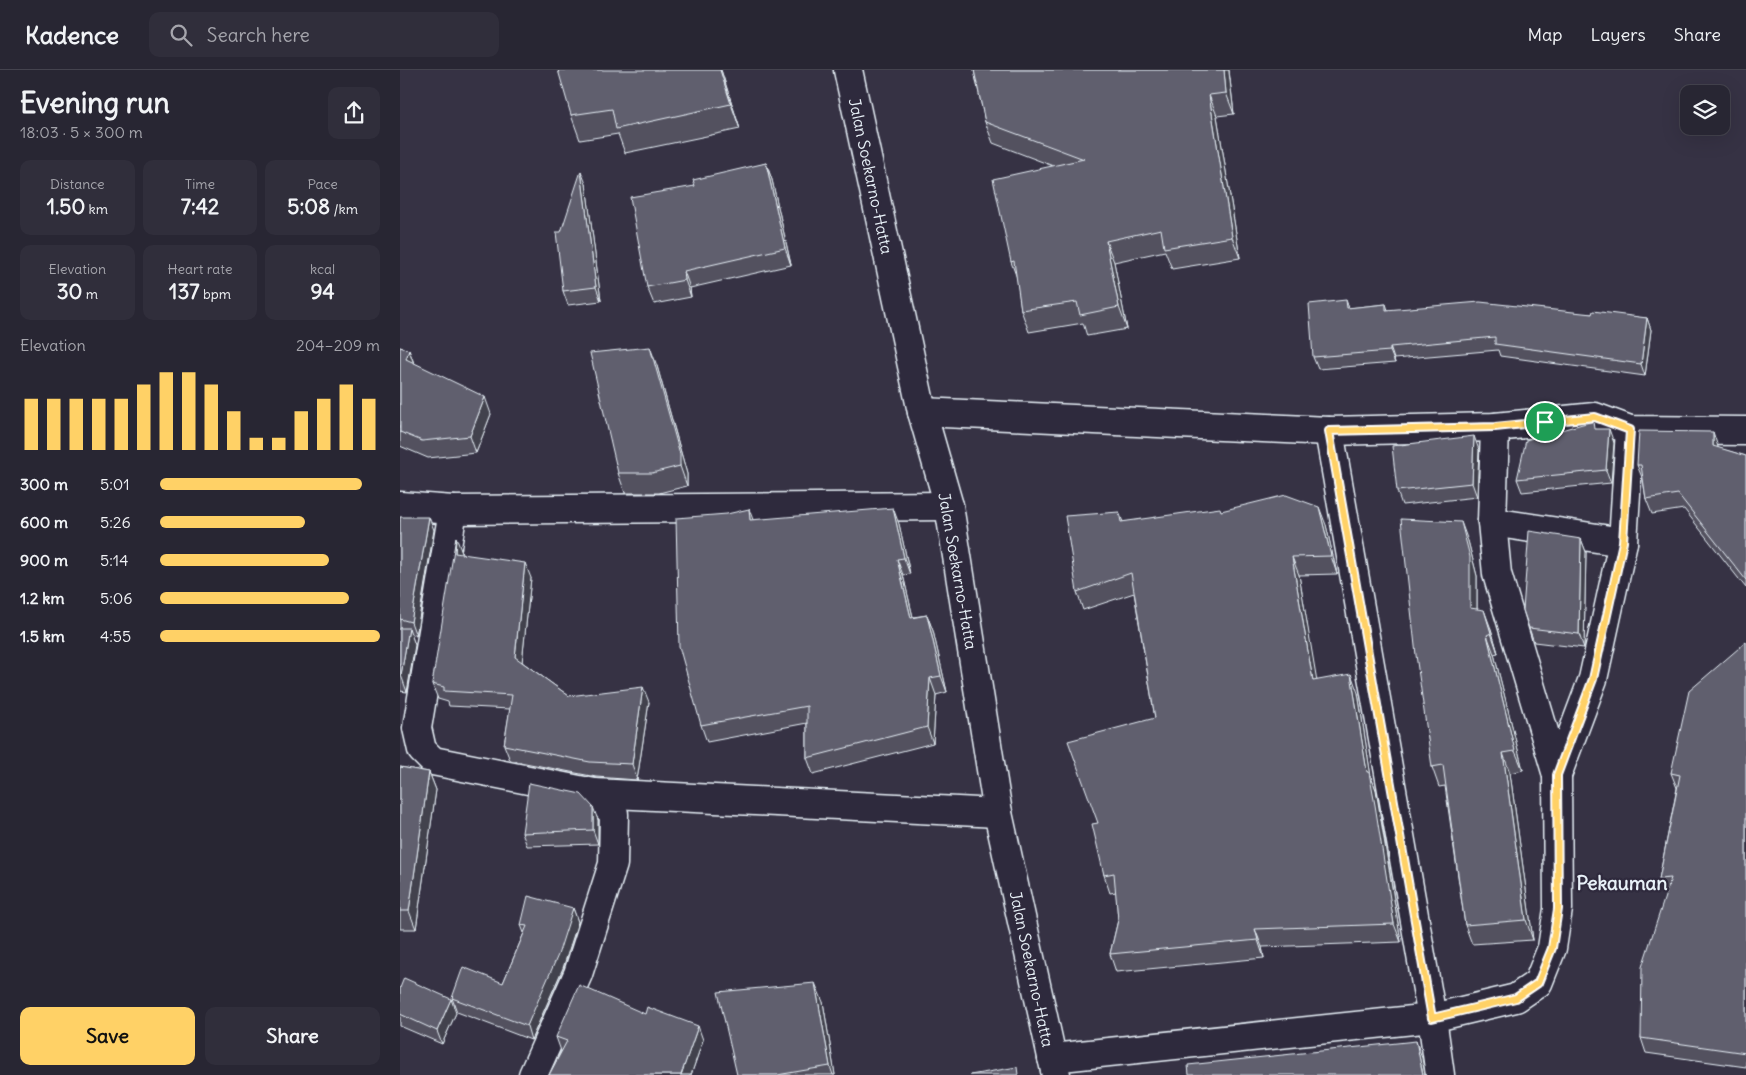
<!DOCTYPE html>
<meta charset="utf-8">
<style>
:root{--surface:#282633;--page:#302e3b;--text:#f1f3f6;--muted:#a5a5ac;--line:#44434e;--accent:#ffd166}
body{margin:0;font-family:Delius,sans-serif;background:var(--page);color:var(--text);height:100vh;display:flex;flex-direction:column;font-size:19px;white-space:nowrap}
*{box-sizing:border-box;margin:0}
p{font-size:16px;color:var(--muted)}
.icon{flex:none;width:28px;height:28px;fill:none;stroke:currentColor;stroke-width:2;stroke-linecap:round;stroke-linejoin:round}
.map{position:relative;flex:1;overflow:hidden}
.panel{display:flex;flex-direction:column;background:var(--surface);width:400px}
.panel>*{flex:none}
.fabs{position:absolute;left:1280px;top:15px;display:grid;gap:10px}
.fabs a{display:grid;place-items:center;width:50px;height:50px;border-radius:10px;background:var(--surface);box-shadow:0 5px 20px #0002,0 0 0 1px var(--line);font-size:25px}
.pin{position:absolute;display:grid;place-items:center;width:42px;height:42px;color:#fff;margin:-21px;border:2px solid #fff;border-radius:50%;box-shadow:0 1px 5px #0007}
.round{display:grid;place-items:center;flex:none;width:52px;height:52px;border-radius:10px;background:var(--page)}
.summary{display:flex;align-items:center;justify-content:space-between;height:85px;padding:0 20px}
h1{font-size:28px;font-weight:800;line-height:38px}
.figures{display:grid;grid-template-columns:repeat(3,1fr);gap:8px;height:85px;padding:5px 20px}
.figures div{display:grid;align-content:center;border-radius:10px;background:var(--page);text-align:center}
.figures b{font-size:21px;font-weight:800}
.figures small{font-size:14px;font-weight:400}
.figures p{font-size:14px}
.chart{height:140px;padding:10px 20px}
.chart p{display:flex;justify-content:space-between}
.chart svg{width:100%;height:90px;margin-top:5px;stroke:var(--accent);stroke-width:6}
.action{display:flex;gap:10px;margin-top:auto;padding:10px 20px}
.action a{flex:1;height:58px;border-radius:10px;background:var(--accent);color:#111;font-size:20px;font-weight:800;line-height:58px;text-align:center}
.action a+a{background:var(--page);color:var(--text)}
ul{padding:0 20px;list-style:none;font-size:16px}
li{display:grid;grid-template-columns:80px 60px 1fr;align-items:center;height:38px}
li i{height:12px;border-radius:6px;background:var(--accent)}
header{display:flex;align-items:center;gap:30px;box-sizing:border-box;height:70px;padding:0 25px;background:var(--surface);border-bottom:1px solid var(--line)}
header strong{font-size:24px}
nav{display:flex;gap:28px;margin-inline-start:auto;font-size:18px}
.search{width:350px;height:45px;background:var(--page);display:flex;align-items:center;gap:12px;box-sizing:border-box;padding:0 18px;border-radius:10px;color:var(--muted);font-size:19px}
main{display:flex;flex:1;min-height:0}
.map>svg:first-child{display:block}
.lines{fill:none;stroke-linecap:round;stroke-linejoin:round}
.minor-casing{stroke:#e8f1f8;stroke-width:31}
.highway-casing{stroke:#e8f1f8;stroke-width:31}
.minor{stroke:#2f2a3d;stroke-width:28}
.highway{stroke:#2f2a3d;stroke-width:28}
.wall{fill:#53515f;stroke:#e8f1f8}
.shaded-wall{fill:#43424d;stroke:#e8f1f8}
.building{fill:#605e6e;stroke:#e8f1f8}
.route-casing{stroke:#fff;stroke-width:10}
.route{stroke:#ffd166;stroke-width:6}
.labels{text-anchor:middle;stroke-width:4.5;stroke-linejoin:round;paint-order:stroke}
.street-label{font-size:16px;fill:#e8f1f8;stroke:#2f2a3d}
.quarter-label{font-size:19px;font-weight:bold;fill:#e8f1f8;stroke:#2f2a3d}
</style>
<header>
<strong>Kadence</strong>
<div class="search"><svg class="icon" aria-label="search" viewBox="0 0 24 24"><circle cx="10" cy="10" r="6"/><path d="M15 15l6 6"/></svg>Search here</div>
<nav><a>Map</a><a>Layers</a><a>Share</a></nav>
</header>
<main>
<section class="panel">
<div class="summary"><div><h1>Evening run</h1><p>18:03 · 5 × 300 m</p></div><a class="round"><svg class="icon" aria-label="share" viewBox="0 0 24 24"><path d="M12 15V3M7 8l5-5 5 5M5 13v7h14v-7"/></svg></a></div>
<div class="figures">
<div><p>Distance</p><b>1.50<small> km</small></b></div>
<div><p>Time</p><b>7:42</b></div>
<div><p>Pace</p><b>5:08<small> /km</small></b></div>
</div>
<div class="figures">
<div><p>Elevation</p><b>30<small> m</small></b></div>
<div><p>Heart rate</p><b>137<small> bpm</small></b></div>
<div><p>kcal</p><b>94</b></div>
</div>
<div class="chart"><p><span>Elevation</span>204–209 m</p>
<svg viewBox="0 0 160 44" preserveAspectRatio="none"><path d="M5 44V19M15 44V19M25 44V19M35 44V19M45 44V19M55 44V12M65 44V6M75 44V6M85 44V12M95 44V25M105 44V38M115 44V38M125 44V25M135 44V19M145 44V12M155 44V19"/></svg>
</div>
<ul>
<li><b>300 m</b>5:01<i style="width:92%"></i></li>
<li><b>600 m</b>5:26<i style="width:66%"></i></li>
<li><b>900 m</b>5:14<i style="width:77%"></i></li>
<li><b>1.2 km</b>5:06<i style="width:86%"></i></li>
<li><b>1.5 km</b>4:55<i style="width:100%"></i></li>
</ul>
<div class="action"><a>Save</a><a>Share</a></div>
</section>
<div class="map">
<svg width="1346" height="1005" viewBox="0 0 1346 1005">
<rect width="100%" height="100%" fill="#363244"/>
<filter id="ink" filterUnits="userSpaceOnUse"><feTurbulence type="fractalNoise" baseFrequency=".02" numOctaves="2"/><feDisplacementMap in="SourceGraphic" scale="10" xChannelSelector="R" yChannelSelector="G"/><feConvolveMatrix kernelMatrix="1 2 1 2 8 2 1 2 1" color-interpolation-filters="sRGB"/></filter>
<g filter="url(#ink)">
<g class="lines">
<g class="minor-casing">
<g id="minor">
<polyline points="522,342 929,361 1095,357 1195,347 1230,360 1346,361"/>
<polyline points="1095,357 1092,452 1097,504 1157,705"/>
<polyline points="929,361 1032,948 1040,1005"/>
<polyline points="0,436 53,440 549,436"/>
<polyline points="53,440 17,658 22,680 33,691 194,723 214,744 213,794 178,904 133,1005"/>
<polyline points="1092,452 1223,472"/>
<polyline points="194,723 598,743"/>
<polyline points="652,988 1032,948 1116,928 1138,913 1152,878 1158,839 1157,705 1193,609 1223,472 1230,360"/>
</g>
</g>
<g class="highway-casing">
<polyline id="highway" points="448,0 522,342 549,436 598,743 656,1005"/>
</g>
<use href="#minor" class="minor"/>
<use href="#highway" class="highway"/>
</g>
<g class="wall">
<polygon points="321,0 340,59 225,83 218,64 180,70 171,45"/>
<polygon points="574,0 829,0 834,44 817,46 840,188 772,199 765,181 714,192 727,259 687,266 683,253 629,262 621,240 617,208 611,192 653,96 593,73 585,52"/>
<polygon points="366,93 372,110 391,195 290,218 291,227 254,234 247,217 295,116"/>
<polygon points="186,114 201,231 168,235 163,221"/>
<polygon points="946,230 949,238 986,234 988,240 1192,244 1247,248 1251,260 1245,306 1100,286 1098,280 994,289 995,293 918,299 913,287"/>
<polygon points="0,277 9,280 14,293 91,344 76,383 28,388 0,376"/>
<polygon points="257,296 287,404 287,416 259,423 225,423 218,403"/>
<polygon points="1196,359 1214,373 1211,413 1122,422 1117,409"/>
<polygon points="1318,378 1346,386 1346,518 1284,439 1252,444 1246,429 1243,410 1237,395"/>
<polygon points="1079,380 1077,427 1002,435 997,421"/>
<polygon points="821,441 926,455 937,504 899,505 916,610 958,623 971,707 976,720 982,753 1001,872 862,877 864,888 716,902 710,884 718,850 716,822 710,823 704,805 698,753 755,648 734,523 683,540 677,522 719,442 723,452"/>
<polygon points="327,444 353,450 499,454 510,504 503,505 513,547 527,545 533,561 547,622 536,625 533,673 413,704 407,688 407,653 307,672 301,655"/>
<polygon points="0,447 34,460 16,566 11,564 15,575 7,622 0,621"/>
<polygon points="1181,469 1186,482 1184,578 1134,572 1129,558"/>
<polygon points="1068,471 1077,506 1077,539 1091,559 1098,583 1094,584 1123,700 1110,703 1133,870 1072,874 1065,855 1045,716 1039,717 1032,697"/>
<polygon points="62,483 62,484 131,508 122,592 169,626 249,632 237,710 196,707 110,690 104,675 110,639 49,636 48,632 38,629 32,614"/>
<polygon points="1346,572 1346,997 1246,983 1241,968 1266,823 1264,824 1259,809 1277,718 1271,703"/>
<polygon points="0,697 29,702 36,720 16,859 0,859"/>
<polygon points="198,750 198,774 127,776 122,763"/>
<polygon points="173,838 178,852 163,898 131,970 57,942 52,928 103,913 124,863 121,855"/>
<polygon points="0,918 56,943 42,974 0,956"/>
<polygon points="423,932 435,1005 337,1005"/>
<polygon points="156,967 303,970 291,1005 149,1005 161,981"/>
</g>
<g class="shaded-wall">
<polygon points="320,0 321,0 340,59 331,34"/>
<polygon points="824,0 829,0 829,2 834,44 826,23"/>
<polygon points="809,25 817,46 840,188 832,167"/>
<polygon points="366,93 372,110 391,195 385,178"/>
<polygon points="181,101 186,114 201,231 196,217"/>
<polygon points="706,171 714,192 727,259 719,237"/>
<polygon points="284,201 290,218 291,227 285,210"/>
<polygon points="1247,248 1251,260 1245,306 1241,294"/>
<polygon points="250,277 257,296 287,404 287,416 280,396"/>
<polygon points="990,277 994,289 995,293 990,281"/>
<polygon points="9,280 15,297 6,289"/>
<polygon points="85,327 91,344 76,383 70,366"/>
<polygon points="1209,359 1214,373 1211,413 1206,400"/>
<polygon points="1313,362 1318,377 1319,391 1313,376"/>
<polygon points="1074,366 1079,380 1077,427 1072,413"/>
<polygon points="919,437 926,455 937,504 931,486"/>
<polygon points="493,438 499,454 510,504 504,488"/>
<polygon points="349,439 355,455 350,450"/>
<polygon points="29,447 34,460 16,566 11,552"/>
<polygon points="1061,452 1068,471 1077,506 1077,558 1070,538"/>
<polygon points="56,467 62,483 60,498 55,483"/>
<polygon points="1181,469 1186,482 1184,578 1179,564"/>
<polygon points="892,487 899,505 920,629 913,611"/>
<polygon points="497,489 503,505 517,564 511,548"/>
<polygon points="125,493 131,508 121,602 115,587"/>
<polygon points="1084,540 1091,559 1098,583 1091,563"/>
<polygon points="527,545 533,561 547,622 541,606"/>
<polygon points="9,558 15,575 7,622 1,605"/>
<polygon points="1087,565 1094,584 1123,700 1115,681"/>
<polygon points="951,604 958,623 971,707 976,720 1001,872 994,854 967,702"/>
<polygon points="530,608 536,625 533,673 527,657"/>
<polygon points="243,617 249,632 237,710 232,694"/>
<polygon points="1103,683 1110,703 1133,870 1126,850"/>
<polygon points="29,702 36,720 16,859 9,841"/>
<polygon points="193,737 198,750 198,774 193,760"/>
<polygon points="173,838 178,852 163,898 131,970 127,956"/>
<polygon points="855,859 862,877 864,888 858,870"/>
<polygon points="415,913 423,932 435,1005 433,1005 430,996"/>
<polygon points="51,929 56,943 42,974 37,961"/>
<polygon points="298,956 303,970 291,1005 281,1005"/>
<polygon points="1016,971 1022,988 1025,1005 1023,1005"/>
</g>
<g class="building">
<polygon points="158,0 320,0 331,34 216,59 212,39 171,45"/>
<polygon points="574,0 824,0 826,23 809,25 832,167 764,178 761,159 706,171 719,237 680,245 677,232 621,240 614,191 611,192 593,109 684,89 585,52"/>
<polygon points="366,93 385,178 284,201 285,210 247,217 230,127 295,116 293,110"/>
<polygon points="181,101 196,217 163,221 156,162 161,162"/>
<polygon points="946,230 947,238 986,234 986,240 1080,232 1192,244 1193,241 1247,248 1241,294 1095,274 1095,267 990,277 990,281 913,287 909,234"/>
<polygon points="0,277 9,280 6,289 85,327 70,366 22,371 0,362"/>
<polygon points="250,277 280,384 280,396 252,403 218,403 190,283"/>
<polygon points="1193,351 1194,359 1209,359 1206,400 1117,409 1126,370"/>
<polygon points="1239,361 1313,362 1313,376 1346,386 1346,510 1278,424 1246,429 1241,395 1237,395"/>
<polygon points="1074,366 1072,413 997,421 992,376"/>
<polygon points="886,425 919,437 931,486 892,487 913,611 951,604 967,702 969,702 975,735 994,854 855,859 858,870 710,884 718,850 714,803 704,805 692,754 698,753 668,671 755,648 731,503 677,522 665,446 719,442 721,452 820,438 821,441"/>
<polygon points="493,438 504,488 497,489 511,548 527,545 541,606 530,608 527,657 407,688 407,636 301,655 279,576 276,448 327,444 349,439 350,450"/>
<polygon points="0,447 29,447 11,552 0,549"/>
<polygon points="1001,449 1061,452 1070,487 1070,538 1084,540 1091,563 1087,565 1115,681 1103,683 1126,850 1065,855 1043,695 1032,697 1016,585"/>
<polygon points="1129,461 1181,469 1179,564 1129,558 1123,540"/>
<polygon points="56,467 55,483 125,493 115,587 169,626 243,617 232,694 190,692 104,675 112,625 44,621 44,617 32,614"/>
<polygon points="0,558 9,558 1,605 0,605"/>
<polygon points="1346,572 1346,983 1241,968 1242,897 1271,808 1259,809 1280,705 1271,703 1289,621"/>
<polygon points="0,697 29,702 9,841 0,841"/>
<polygon points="129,713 181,724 193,737 193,760 122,763"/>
<polygon points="128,826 173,838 158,885 127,956 52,928 63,897 103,913 127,856 121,855"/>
<polygon points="4,908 51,929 37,961 0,944 0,918"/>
<polygon points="415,913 430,996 377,1005 337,1005 318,922"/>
<polygon points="179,915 245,944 247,937 298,956 281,1005 149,1005 167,971 156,967"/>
<polygon points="1016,971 1023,1005 789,1005 788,995"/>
<polygon points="617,997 618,1005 570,1005"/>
</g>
</g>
<g class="lines" filter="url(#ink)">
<g class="route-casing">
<polygon id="route" points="1195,347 1230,360 1223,472 1193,609 1157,705 1158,839 1152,878 1138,913 1116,928 1032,948 929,361 1095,357"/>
</g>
<use href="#route" class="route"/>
</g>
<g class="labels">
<g class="street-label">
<text transform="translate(471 106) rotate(78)" y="6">Jalan Soekarno-Hatta</text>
<text transform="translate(558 501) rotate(80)" y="6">Jalan Soekarno-Hatta</text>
<text transform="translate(632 899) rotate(78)" y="6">Jalan Soekarno-Hatta</text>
</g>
<g class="quarter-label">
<text x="1222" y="820">Pekauman</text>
</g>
</g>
</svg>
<div class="fabs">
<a><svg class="icon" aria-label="layers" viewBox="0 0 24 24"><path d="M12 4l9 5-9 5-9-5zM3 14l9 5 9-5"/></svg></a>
</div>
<div class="pin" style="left:1145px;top:352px;background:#1e9e55"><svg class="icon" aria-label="arrive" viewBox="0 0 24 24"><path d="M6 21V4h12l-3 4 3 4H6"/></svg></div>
</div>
</main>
